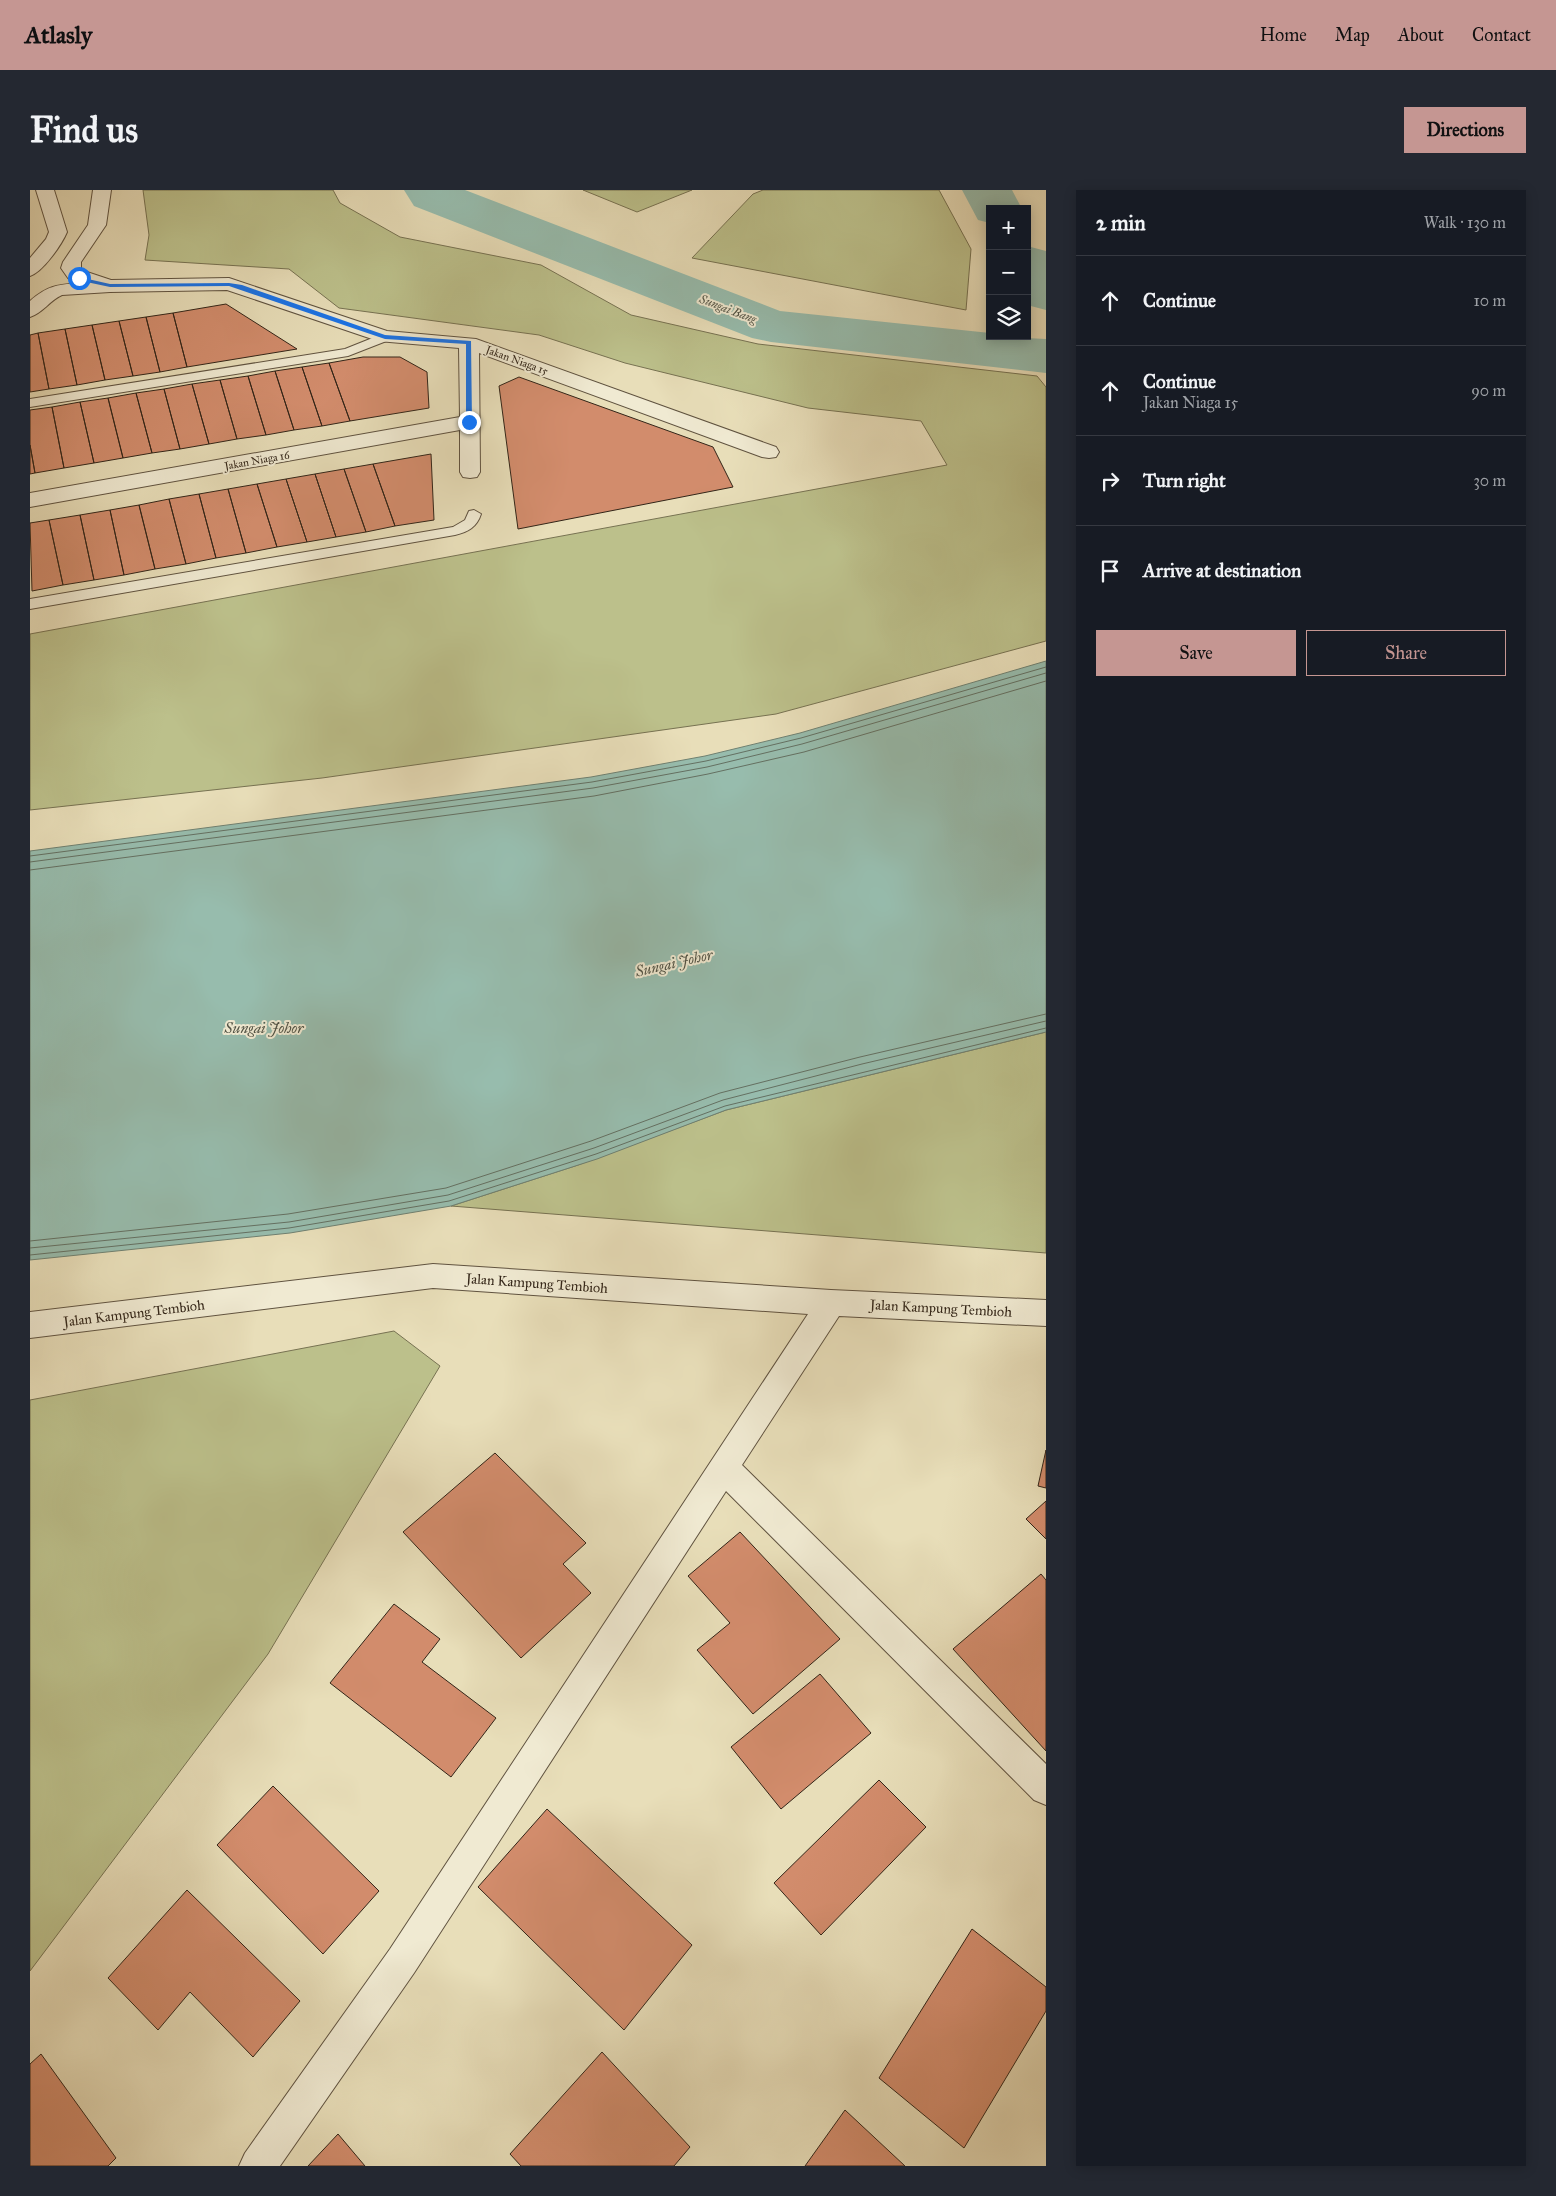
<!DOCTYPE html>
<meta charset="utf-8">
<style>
body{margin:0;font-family:"IM FELL Great Primer",serif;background:#242831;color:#f1f3f6}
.controls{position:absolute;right:15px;top:15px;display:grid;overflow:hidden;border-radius:0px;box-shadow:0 2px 12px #0003}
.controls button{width:45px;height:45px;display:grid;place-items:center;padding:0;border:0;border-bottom:1px solid #363941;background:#171b24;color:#f1f3f6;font:25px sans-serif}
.stop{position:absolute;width:15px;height:15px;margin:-11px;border:4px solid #1a73e8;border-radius:50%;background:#fff}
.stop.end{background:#1a73e8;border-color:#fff;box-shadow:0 1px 5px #0008}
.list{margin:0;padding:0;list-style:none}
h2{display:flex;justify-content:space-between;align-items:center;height:65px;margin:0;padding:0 20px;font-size:21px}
h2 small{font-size:16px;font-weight:400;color:#9ea1a6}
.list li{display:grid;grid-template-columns:32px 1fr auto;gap:15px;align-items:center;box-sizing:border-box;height:90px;padding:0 20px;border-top:1px solid #363941}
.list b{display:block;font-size:19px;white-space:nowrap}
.list p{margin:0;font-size:16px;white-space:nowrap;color:#9ea1a6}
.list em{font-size:16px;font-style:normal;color:#9ea1a6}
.actions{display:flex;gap:10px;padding:15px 20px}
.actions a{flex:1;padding:11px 0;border:1px solid #c59692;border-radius:0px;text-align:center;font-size:18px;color:#c59692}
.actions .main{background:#c59692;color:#111}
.icon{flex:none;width:28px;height:28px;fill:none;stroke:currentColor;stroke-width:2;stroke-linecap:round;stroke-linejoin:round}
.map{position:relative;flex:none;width:1016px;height:1976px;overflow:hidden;border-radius:0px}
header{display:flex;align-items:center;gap:30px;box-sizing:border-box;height:70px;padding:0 25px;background:#c59692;color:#111}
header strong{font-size:24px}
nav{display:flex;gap:28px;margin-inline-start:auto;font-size:18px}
.intro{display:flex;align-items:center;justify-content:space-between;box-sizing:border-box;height:120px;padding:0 30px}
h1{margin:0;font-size:35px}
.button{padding:12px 22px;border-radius:0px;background:#c59692;color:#111;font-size:18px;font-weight:700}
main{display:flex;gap:30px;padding:0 30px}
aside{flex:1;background:#171b24;border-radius:0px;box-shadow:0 2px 12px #0003}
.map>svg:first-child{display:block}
</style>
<header>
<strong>Atlasly</strong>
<nav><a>Home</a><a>Map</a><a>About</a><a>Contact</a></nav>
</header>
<div class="intro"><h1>Find us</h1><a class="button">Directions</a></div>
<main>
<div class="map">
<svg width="1016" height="1976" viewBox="0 0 1016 1976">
<rect width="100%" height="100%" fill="#e8deb9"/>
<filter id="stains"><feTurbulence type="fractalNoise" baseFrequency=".004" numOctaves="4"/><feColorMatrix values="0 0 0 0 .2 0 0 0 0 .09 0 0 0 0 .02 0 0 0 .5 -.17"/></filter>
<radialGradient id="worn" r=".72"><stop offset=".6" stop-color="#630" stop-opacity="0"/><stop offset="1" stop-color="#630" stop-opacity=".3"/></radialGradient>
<!-- green -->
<path fill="#bcc08b" stroke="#777252" d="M113 0H303L310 13 370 47 511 75 601 125 728 154 1007 186 1016 197V451L746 524 292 588 0 620V444L917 275 891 231 778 218 595 173 509 145 309 118 259 79 115 70 119 45Z
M553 0H662L607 22Z
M733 0H909L941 59 936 120 662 68 723 4Z
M1016 842V1063L421 1016 548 975 696 920Z
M364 1141 410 1176 238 1464 0 1781V1210Z"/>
<!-- water -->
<path fill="#97bcad" stroke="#6f8071" d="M1016 471V842L696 920 567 969 421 1016 260 1043 0 1070V661L561 587 675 566 770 543Z"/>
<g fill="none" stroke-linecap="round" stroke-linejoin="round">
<!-- shore -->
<path stroke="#647062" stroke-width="1" d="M0 666 562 592 676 571 771 548 1016 477
M0 672 563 598 677 577 772 554 1016 483
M0 680 564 606 678 584 774 562 1016 491
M0 1051 258 1024 416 998 561 951 690 903 830 867 1016 824
M0 1058 259 1032 418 1005 564 958 693 910 832 874 1016 831
M0 1065 259 1038 419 1011 566 964 695 916 1016 838"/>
<!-- river -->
<path fill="#97bcad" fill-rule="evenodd" d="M374 0H435L750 121 960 143V146L1016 149V183L741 152 722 148 384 16Z
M932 0H982L992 19H960V33L948 30Z
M997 56 1016 61V120L997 115Z"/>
</g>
<!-- building -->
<path fill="#d28c6c" stroke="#322518" d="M196 114 267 159 157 177 143 123Z
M143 123 157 177 130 182 116 127Z
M116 127 130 182 103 186 89 131Z
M89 131 103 186 75 190 62 135Z
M62 135 75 190 47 195 35 139Z
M35 139 47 195 19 199 8 143Z
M8 143 19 199 0 202V145Z
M333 167H370L397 182 399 218 320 231 299 173Z
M299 173 320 231 292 236 272 177Z
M272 177 292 236 264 240 245 181Z
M245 181 264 240 236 245 218 186Z
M218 186 236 245 207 249 190 190Z
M489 187 683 257 703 297 488 339 469 196Z
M190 190 207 249 179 254 162 194Z
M162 194 179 254 150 259 134 199Z
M134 199 150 259 122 263 106 203Z
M106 203 122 263 93 268 78 208Z
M78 208 93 268 64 273 50 212Z
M50 212 64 273 34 278 22 217Z
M22 217 34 278 5 283 0 255V220Z
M0 255 5 283 0 284Z
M401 264 404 330 365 336 343 274Z
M343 274 365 336 336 342 314 279Z
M314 279 336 342 306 347 285 284Z
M285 284 306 347 277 352 256 289Z
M256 289 277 352 247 357 227 294Z
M227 294 247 357 216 363 198 299Z
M198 299 216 363 186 368 169 304Z
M169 304 186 368 156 374 139 309Z
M139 309 156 374 125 379 109 315Z
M109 315 125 379 94 385 80 320Z
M80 320 94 385 64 390 50 325Z
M50 325 64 390 33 395 19 330Z
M19 330 33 395 2 401 0 333Z
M1016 1260V1298L1008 1296Z
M465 1263 556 1353 533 1374 561 1403 491 1468 373 1342Z
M1016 1311V1349L996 1329Z
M710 1342 810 1449 723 1524 667 1460 700 1433 658 1386Z
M1011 1384 1016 1390V1561L923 1459Z
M364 1414 410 1449 392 1472 466 1528 421 1587 300 1493Z
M790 1484 841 1543 751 1619 701 1557Z
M849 1590 896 1637 791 1745 744 1693Z
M243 1596 349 1701 293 1764 187 1655Z
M517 1619 662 1755 594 1840 448 1697Z
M157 1700 270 1811 223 1867 160 1802 128 1840 78 1788Z
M942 1739 1016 1797V1821L934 1958 849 1888Z
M572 1862 660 1957 644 1976H491L480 1964Z
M11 1864 86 1968 78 1976H0V1874Z
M815 1920 875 1976H775Z
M308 1944 335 1976H278Z"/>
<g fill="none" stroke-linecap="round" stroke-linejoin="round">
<defs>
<path id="lane" d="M355 143 359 144 361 147 359 150 318 166 0 217V209L315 159Z
M444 320 451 324C447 337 438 342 425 345L0 419V409L423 337 435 330 439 321Z"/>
<path id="street" d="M6 0H24L37 42C32 54 13 82 0 86V68L16 49 19 42Z
M63 0H81L76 35 51 72V80L81 90 199 88 357 141 446 149 746 257 749 262 746 267 739 268 732 267 449 163 450 282 447 287 440 288 433 287 430 282V240L0 317V303L430 227 429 158 348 151 197 100 80 102 32 105C20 110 13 123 0 127V111C17 96 26 95 48 93L38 88 31 78 33 72 58 35Z
M403 1074 801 1100 1016 1110V1136L809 1126 712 1275 1016 1574V1615L1004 1610 696 1301 384 1783 250 1976H209L215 1963 360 1759 778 1124 403 1098 0 1148V1122Z"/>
</defs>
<!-- lane casing -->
<use href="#lane" stroke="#605340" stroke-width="2"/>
<!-- street casing -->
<use href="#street" stroke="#605340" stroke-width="2"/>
<!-- lane -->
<use href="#lane" fill="#f0ead2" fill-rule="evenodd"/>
<!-- street -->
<use href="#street" fill="#f0ead2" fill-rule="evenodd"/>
</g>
<!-- route -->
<path fill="#1a73e8" d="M49 87 80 94 199 93 212 95 355 145 441 151 442 232 439 234 436 232V154L355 149 199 96 80 97 47 90Z"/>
<g text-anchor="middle" stroke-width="4" stroke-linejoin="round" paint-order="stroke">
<!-- far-street labels -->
<g font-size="11" fill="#322518" stroke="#f0ead2">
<text transform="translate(487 170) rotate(20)" y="4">Jakan Niaga 15</text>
<text transform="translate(227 270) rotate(-10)" y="4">Jakan Niaga 16</text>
</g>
<!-- far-water labels -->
<g font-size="12" font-style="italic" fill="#505245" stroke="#f0ead2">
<text transform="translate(698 119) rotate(21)" y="4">Sungai Bang</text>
</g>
<!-- street labels -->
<g font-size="14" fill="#322518" stroke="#f0ead2">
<text transform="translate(507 1093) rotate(4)" y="5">Jalan Kampung Tembioh</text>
<text transform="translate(911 1118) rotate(3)" y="5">Jalan Kampung Tembioh</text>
<text transform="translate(104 1123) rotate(-7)" y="5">Jalan Kampung Tembioh</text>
</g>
<!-- water labels -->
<g font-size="15" font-style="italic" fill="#505245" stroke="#f0ead2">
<text transform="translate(644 773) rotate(-13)" y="5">Sungai Johor</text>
<text x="234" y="843">Sungai Johor</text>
</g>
</g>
<rect width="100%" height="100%" filter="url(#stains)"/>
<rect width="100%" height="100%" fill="url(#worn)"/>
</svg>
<div class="controls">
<button>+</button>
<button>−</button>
<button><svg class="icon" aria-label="layers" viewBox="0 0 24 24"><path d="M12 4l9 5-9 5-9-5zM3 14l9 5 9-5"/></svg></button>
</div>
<div class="stop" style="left:49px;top:88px"></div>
<div class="stop end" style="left:439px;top:232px"></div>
</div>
<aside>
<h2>2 min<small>Walk · 130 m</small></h2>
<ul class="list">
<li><svg class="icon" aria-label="ahead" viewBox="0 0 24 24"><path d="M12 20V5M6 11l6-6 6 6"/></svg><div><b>Continue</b></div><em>10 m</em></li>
<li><svg class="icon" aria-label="ahead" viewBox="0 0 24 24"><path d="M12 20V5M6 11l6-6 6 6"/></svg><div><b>Continue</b><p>Jakan Niaga 15</p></div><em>90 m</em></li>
<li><svg class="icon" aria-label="right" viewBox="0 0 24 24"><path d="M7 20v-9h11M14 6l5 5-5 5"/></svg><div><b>Turn right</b></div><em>30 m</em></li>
<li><svg class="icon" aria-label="arrive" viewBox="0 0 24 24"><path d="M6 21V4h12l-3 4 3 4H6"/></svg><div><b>Arrive at destination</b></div></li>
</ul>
<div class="actions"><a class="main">Save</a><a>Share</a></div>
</aside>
</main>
